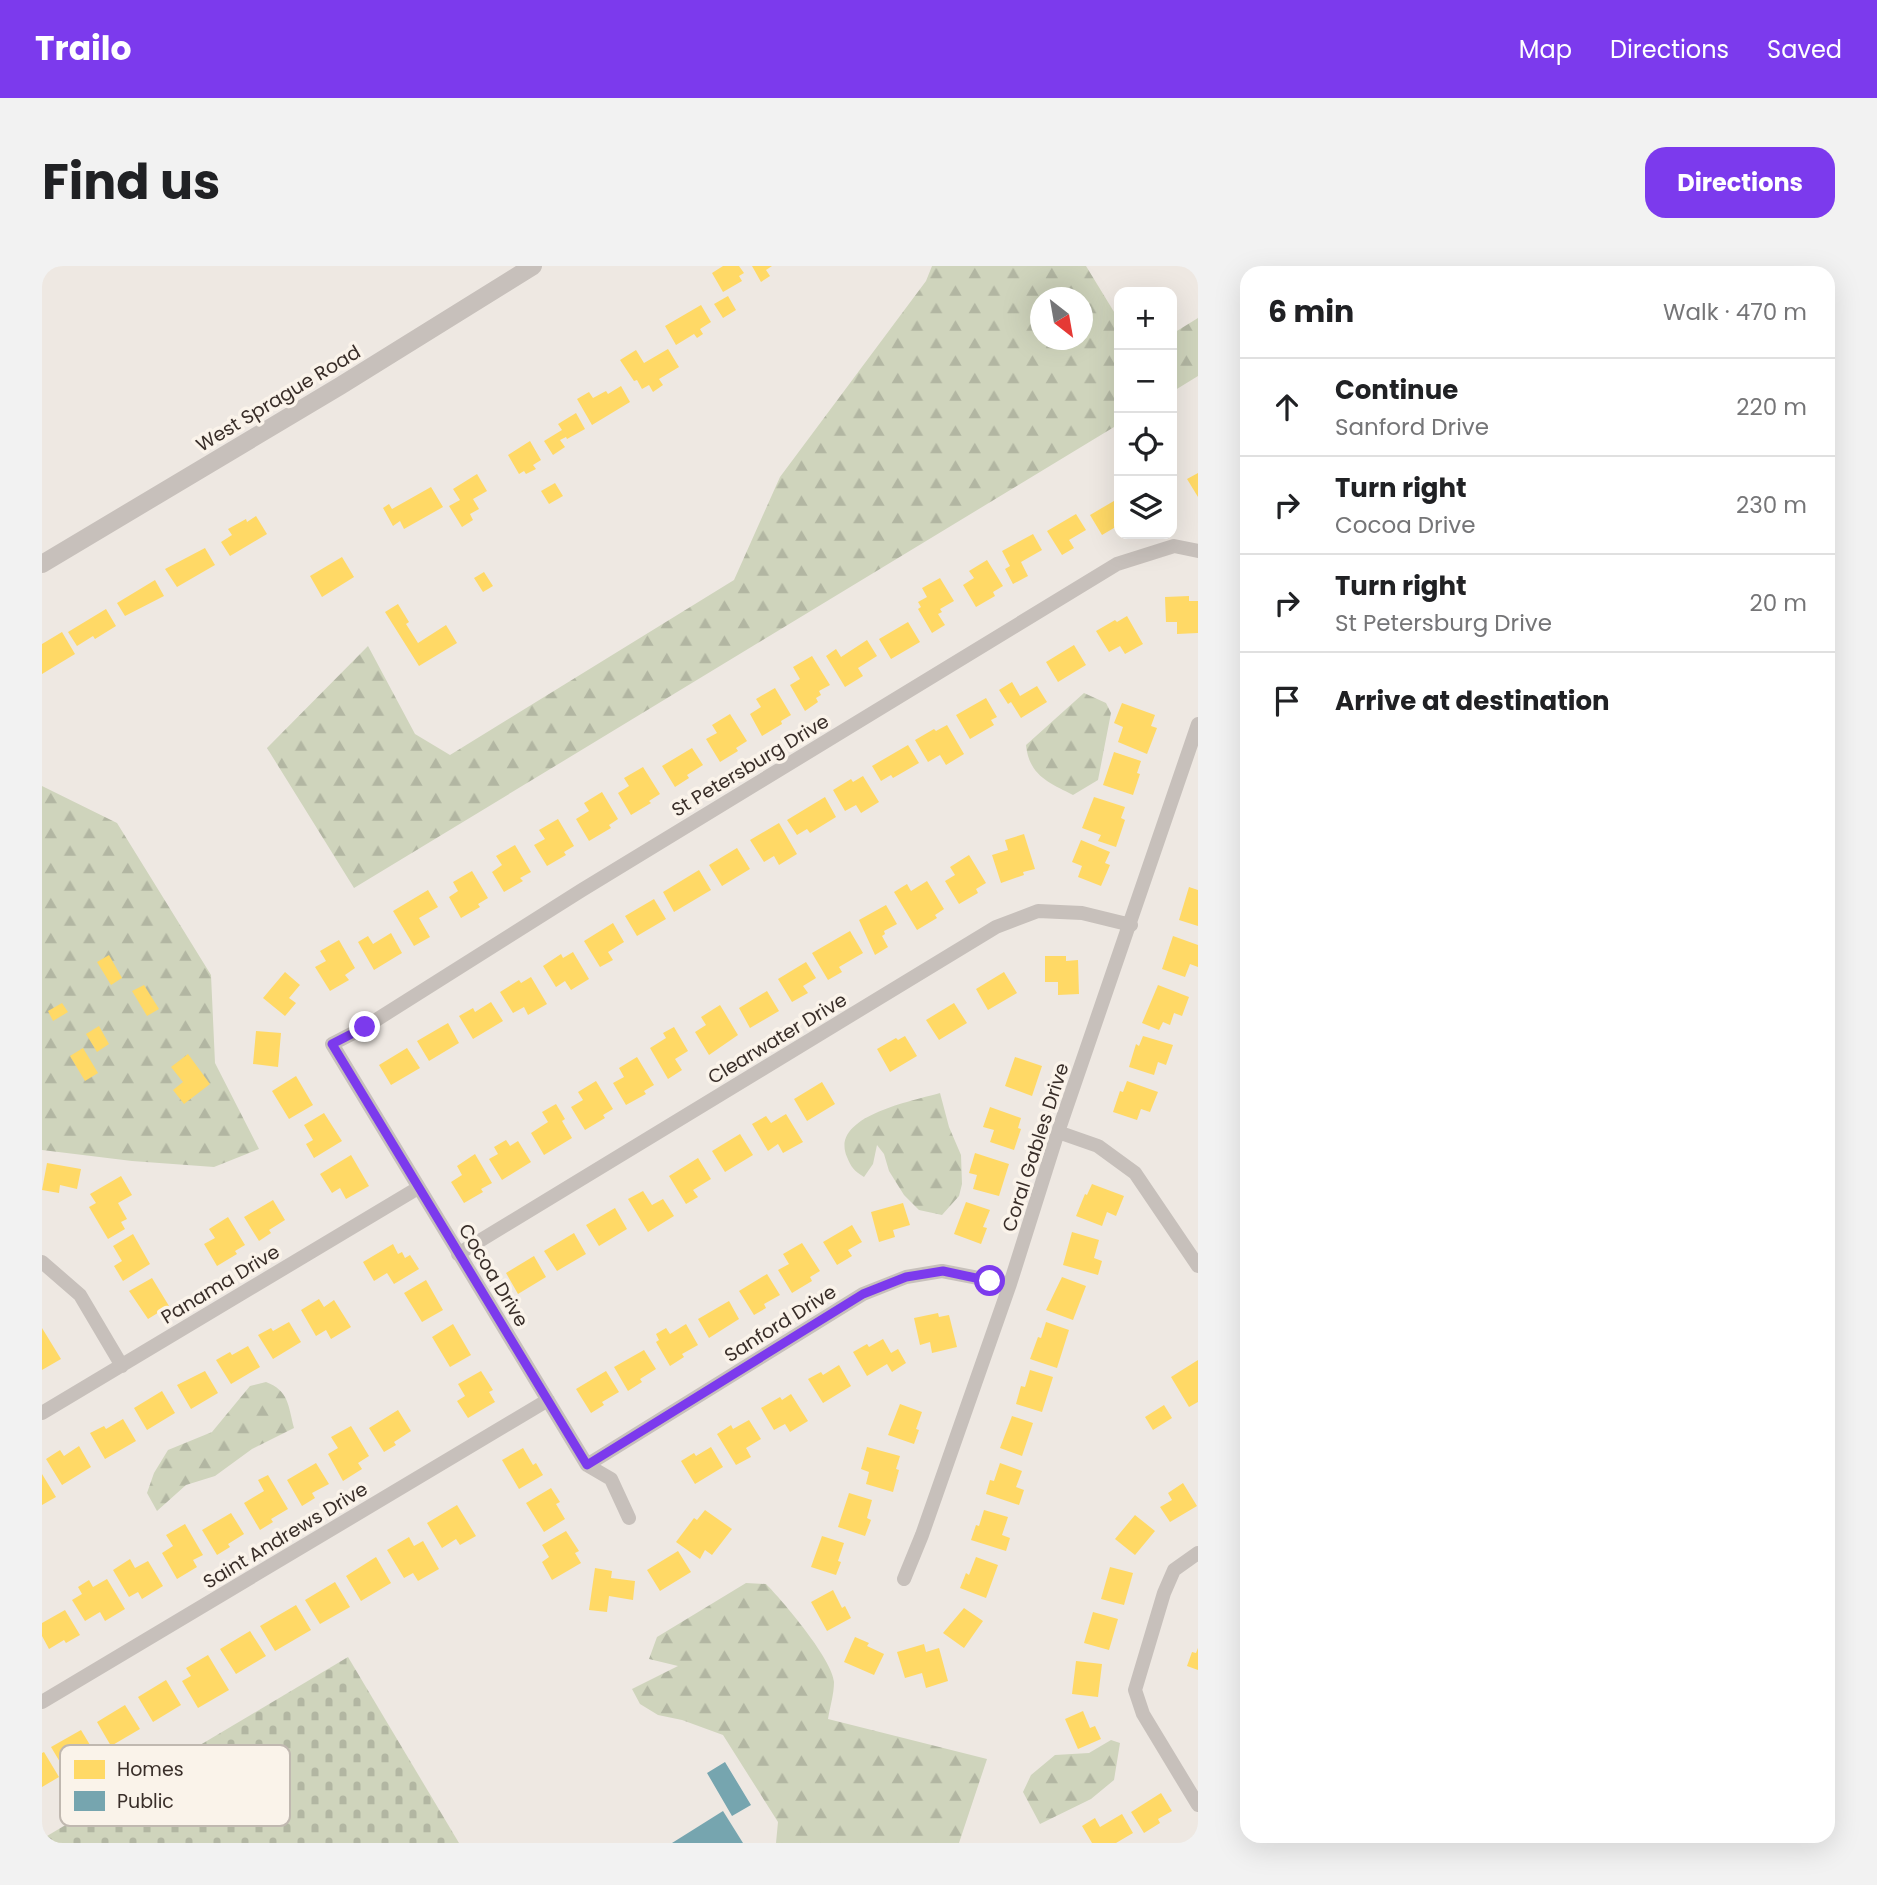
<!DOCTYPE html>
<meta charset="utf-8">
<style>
body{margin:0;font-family:Poppins,sans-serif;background:#f2f2f2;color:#202124}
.controls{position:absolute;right:21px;top:21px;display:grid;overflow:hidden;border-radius:14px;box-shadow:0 7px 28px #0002}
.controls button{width:63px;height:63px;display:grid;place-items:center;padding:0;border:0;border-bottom:2px solid #e0e0e0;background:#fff;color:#202124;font:35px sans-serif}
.compass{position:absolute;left:988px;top:21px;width:63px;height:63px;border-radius:50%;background:#fff;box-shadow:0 7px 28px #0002;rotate:149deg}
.stop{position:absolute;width:21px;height:21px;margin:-16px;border:5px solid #7c3aed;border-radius:50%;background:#fff}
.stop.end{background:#7c3aed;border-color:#fff;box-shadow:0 2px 7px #0008}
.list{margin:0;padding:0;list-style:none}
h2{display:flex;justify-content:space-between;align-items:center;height:91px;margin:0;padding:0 28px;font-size:30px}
h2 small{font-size:23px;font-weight:400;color:#757577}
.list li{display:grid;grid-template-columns:46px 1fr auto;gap:21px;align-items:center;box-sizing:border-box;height:98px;padding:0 28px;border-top:2px solid #e0e0e0}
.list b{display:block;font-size:26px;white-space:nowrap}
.list p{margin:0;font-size:23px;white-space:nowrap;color:#757577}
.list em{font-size:23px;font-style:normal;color:#757577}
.icon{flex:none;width:38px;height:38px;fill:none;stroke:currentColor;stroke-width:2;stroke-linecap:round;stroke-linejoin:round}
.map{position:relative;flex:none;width:1156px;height:1577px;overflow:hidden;border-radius:21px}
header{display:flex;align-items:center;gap:42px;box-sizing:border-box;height:98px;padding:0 35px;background:#7c3aed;color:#fff}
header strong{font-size:33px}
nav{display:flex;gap:38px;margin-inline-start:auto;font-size:24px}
.intro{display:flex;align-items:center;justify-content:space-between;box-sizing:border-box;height:168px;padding:0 42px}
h1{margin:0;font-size:49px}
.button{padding:18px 32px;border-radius:21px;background:#7c3aed;color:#fff;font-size:24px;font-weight:700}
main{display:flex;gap:42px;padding:0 42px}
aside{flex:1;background:#fff;border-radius:21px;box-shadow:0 7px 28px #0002}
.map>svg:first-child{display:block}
</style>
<header>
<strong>Trailo</strong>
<nav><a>Map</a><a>Directions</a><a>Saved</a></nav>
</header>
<div class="intro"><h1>Find us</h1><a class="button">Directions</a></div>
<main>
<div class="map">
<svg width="1156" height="1577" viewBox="0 0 1156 1577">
<defs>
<pattern id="forest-firs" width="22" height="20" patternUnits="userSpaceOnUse" patternTransform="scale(1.75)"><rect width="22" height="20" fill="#cfd4bc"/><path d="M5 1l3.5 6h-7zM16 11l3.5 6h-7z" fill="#b2b6a2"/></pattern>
<pattern id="cemetery-stones" width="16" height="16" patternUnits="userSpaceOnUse" patternTransform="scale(1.75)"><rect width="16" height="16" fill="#cfd4bc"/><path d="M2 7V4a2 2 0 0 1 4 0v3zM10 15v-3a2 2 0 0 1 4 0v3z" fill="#b2b6a2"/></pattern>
</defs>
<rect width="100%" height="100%" fill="#eee8e2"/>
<!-- forest -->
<path fill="url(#forest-firs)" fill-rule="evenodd" d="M890 0H1044L1077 54V158L312 622 225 482 326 380 373 468 408 489 692 314 738 211 884 15ZM999 32H1041V74H999Z
M1156 52V110L1130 126V68Z
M1042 427 1064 437 1069 447 1056 514 1031 529C1008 517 987 510 984 479Z
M0 520 75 557 169 709 173 797 217 883 172 901 90 895 0 884Z
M898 827 907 861 919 889 920 918 917 930 900 949 877 944 862 929 847 905 842 888 835 879 831 898 822 911C812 905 809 901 805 891 787 850 871 835 898 827Z
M224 1116C247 1125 246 1139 252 1162L210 1183 173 1210 144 1219 115 1245 105 1227 112 1207 126 1184 170 1166 208 1120Z
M704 1317 724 1318C740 1334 791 1394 792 1416 792 1428 788 1441 786 1453L945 1493 917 1577H734L736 1556 681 1469 640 1454 616 1449 598 1438 590 1423 636 1400 607 1393 615 1371Z
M1069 1474 1078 1477 1072 1514 1049 1533 998 1558 981 1526 989 1509 1013 1489 1047 1487Z"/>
<!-- cemetery -->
<path fill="url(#cemetery-stones)" d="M306 1391 417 1577H0V1573Z"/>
<!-- homes -->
<path fill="#ffd966" d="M681 0H697L702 7 697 10 700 15 681 26 670 7Z
M710 0H730L724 4 728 10 719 16Z
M686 30 694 44 681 52 672 38Z
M659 39 669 56 658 63 661 68 655 72 652 68 634 79 623 60Z
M626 83 637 101 617 113 621 119 611 126 607 119 600 123 595 114 592 115 578 94 594 84 602 97Z
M579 120 588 136 550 159 535 133 547 126 551 132 564 125 566 128Z
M534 147 543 163 525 173 524 171 518 174 523 181 511 189 502 175 520 164 516 158Z
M488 175 499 194 491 199 494 203 484 208 482 205 477 208 466 189Z
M1156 207V231L1145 213Z
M435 208 445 225 431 233 437 243 428 248 431 254 420 261 407 240 418 234 411 223Z
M513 217 521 230 507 238 499 225Z
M389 221 401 241 362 263 358 255 351 260 341 242 347 238 350 243Z
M1077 232V259L1060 269 1048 249Z
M1034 248 1044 264 1027 274 1032 282 1020 289 1005 265Z
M214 250 225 268 188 290 179 276 190 269 186 263 204 253 205 256Z
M991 268 1000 284 979 296 986 310 971 318 963 303 968 300 960 285Z
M163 282 173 299 135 321 123 303Z
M300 291 312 311 280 331 268 310Z
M945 294 961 320 951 326 953 330 934 341 921 319 932 312 927 305Z
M442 306 451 320 441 326 432 312Z
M898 312 912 335 898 343 900 346 896 348 903 359 890 367 876 343 879 341 876 336 885 331 880 322Z
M113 314 122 330 83 350 75 337Z
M1147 330V335H1156V367L1135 368V356H1124L1123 331Z
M356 338 367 356 364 358 376 377 404 359 415 377 377 400 343 346Z
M64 343 74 360 53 373 51 370 35 380 26 366Z
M1085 350 1101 378 1083 388 1078 380 1067 386 1054 365 1073 354 1075 356Z
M866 356 878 376 849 393 837 373Z
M20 366 33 388 0 408V378Z
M825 374 835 390 816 402 821 410 803 421 784 390 794 383 799 391Z
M1032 379 1044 399 1016 416 1004 396Z
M770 390 788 419 777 425 779 429 774 432 776 436 763 445 748 419 758 413 751 401Z
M970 416 978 430 995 420 1005 436 979 452 969 436 966 438 957 424Z
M733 422 749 449 739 455 740 458 720 470 708 448 719 441 714 433Z
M944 432 955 451 949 454 952 459 928 473 914 449Z
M1080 437 1113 449 1109 460 1115 462 1105 488 1076 476 1081 461 1072 457Z
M688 448 705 475 694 482 696 485 678 496 664 473 675 467 670 459Z
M905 459 922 488 904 499 898 489 886 496 873 474 892 463 894 465Z
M866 479 877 497 851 512 849 509 839 515 830 500Z
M650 482 661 499 645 509 647 512 633 521 620 500Z
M1072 486 1099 495 1095 507 1098 508 1091 529 1061 519Z
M601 501 618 528 607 535 609 537 589 549 576 527 587 520 582 512Z
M821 510 837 536 819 547 814 539 803 545 791 524 809 513 811 516Z
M560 526 576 553 567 559 569 562 547 575 534 553 547 545 542 537Z
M783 531 794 551 768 567 765 563 755 569 745 554Z
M1052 531 1083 541 1079 552 1083 554 1074 581 1056 575 1059 569 1040 562Z
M516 553 532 580 522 586 524 589 505 600 492 579 503 573 497 564Z
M737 557 755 588 737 599 732 590 722 596 708 574Z
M982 568 993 603 981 606 982 609 959 617 950 589 966 584 963 574Z
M1039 574 1068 586 1063 597 1068 599 1059 620 1036 611 1040 600 1030 596Z
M473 579 489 606 478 612 481 615 462 626 450 606 460 599 454 590Z
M695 582 708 603 680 620 667 599Z
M927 589 944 617 934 623 936 627 917 638 903 615 913 609 908 601Z
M657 604 669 624 632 646 621 626Z
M430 605 446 632 436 638 438 641 419 652 407 631 416 625 411 616Z
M885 615 902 643 893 649 895 652 875 664 852 626 865 618 869 625Z
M1147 621 1156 624V660L1137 654Z
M386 624 396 641 377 652 388 671 372 680 351 645Z
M612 633 624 653 595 670 583 650Z
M844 639 855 658 842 665 843 668 840 670 846 681 833 689 817 654Z
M571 657 582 676 566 686 571 694 558 701 542 675Z
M808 665 821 687 797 701 800 706 786 714 770 687Z
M349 667 360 687 332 704 316 676 326 670 331 678Z
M1131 670 1156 679V701L1148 698 1143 711 1120 703Z
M297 674 313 702 303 709 307 714 288 725 273 701 284 695 278 685Z
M531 686 547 713 529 724 523 715 514 721 501 700 519 688 521 692Z
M67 689 80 712 69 719 55 696Z
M1003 690H1024V695L1036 694 1037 728 1016 729V716H1003Z
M764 696 774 712 761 720 766 727 750 736 736 713Z
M243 706 258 719 247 732 254 737 243 750 221 732Z
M962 706 975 727 946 744 934 723Z
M489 711 505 738 486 749 482 741 471 747 458 726 477 714 479 717Z
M102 719 117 743 105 750 90 725Z
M1116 719 1147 731 1140 750 1132 747 1128 759 1121 756 1117 764 1100 757Z
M725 725 737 745 708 762 697 742Z
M449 736 461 755 431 773 417 750 431 742 433 746Z
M20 737 26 746 11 755 6 745Z
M912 737 925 757 897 774 884 754Z
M678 739 696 769 667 789 653 766 664 759 659 751Z
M406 757 417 777 387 795 375 775Z
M57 760 67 778 55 786 44 768Z
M632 761 646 785 633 793 640 804 626 813 608 782 624 772 621 767Z
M214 765 239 767 236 801 211 798Z
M863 770 875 790 848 806 835 783 854 772 856 774Z
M1101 770 1131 779 1124 799 1116 796 1112 809 1087 801 1094 778 1097 780Z
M41 782 56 807 43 815 28 790Z
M365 782 378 802 349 819 337 799Z
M146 788 168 818 142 838 131 824 141 816 129 801Z
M595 791 612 819 602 825 604 828 584 839 571 817 582 811 577 802Z
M973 791 1000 800 990 830 963 820Z
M254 810 271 839 247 853 230 825Z
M554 815 571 843 561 849 563 852 543 864 529 841 541 834 536 826Z
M1085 815 1116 826 1108 846 1099 843 1095 854 1071 846 1078 825 1081 826Z
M780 816 793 838 765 855 752 833Z
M514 838 523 853 520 855 530 872 502 889 489 867 506 856 500 846Z
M948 841 979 852 976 862 979 863 972 884 948 876 952 864 941 861Z
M282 847 300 875 272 892 264 878 271 874 262 859Z
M744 848 761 876 741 887 736 878 726 885 710 858 724 850 729 857Z
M698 868 711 889 683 906 670 885Z
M464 874 468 880 476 875 489 896 460 914 447 893 456 888 452 881Z
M933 887 967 898 957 930 931 923 935 909 927 907Z
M433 888 450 917 439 923 441 926 422 937 409 916 420 909 415 900Z
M309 889 327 920 304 933 298 922 290 927 278 908Z
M656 892 669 913 651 924 656 931 644 938 627 910Z
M5 897 39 903 35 923 18 919 17 927 0 924Z
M79 910 90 929 76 937 85 953 79 956 83 963 66 973 47 941 54 937 48 928Z
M1050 918 1082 930 1074 950 1065 946 1060 960 1034 950 1043 928 1045 929Z
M601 925 610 939 621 933 632 950 606 966 586 933Z
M231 934 243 954 227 964 229 967 217 975 202 951Z
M924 936 948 944 941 961 945 962 939 978 912 968Z
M861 937 868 959 851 964 853 971 837 976 829 946Z
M573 942 585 963 557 980 544 959Z
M186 951 203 979 193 985 195 988 175 1000 162 978 173 972 167 963Z
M810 959 820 976 806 984 810 990 795 999 781 976Z
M1030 966 1057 974 1052 992 1060 995 1056 1009 1021 999Z
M532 967 544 988 515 1005 502 985Z
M91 968 108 998 81 1015 72 1000 80 995 71 980Z
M760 977 778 1005 768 1011 770 1015 750 1027 736 1004 747 998 741 988Z
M351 978 356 988 360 986 363 992 368 989 377 1003 352 1018 345 1007 332 1015 321 996Z
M492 990 504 1011 476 1028 464 1007Z
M725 1008 738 1029 722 1038 724 1042 712 1049 697 1025Z
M1020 1011 1044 1020 1031 1054 1004 1044Z
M110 1012 127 1040 106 1053 87 1025Z
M384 1014 401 1044 380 1056 362 1027Z
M277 1033 282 1041 292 1034 309 1061 289 1073 284 1064 274 1070 259 1044Z
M687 1035 697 1053 667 1072 656 1053Z
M896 1047 897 1051 907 1049 915 1081 890 1087 888 1076 878 1079 872 1052Z
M247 1056 259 1076 231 1093 216 1069 229 1062 231 1065Z
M1004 1056 1027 1064 1015 1102 988 1093 996 1071 999 1072Z
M411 1058 429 1089 408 1101 390 1071Z
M644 1058 656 1079 640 1088 642 1091 628 1100 614 1076 617 1074 614 1068 624 1062 628 1068Z
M0 1062 19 1093 0 1104Z
M841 1073 849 1087 856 1083 864 1097 850 1106 845 1098 825 1110 811 1086 825 1078 827 1081Z
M206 1080 218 1101 189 1118 174 1094 188 1086 190 1089Z
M602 1084 614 1103 598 1113 600 1116 586 1125 572 1101Z
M1156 1094V1136L1147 1141 1129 1111Z
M797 1099 809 1120 781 1137 766 1113 779 1106 781 1109Z
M988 1104 1011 1111 1000 1146 974 1138 979 1120 983 1121Z
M163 1105 176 1127 149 1143 135 1119Z
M439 1105 451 1124 447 1126 453 1136 426 1152 415 1135 423 1130 416 1118Z
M564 1105 577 1126 560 1136 562 1139 549 1147 534 1123Z
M120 1125 133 1147 105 1164 92 1142Z
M749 1128 766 1155 748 1166 743 1158 732 1164 719 1142 738 1131 740 1134Z
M858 1138 880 1146 874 1163 877 1164 872 1178 846 1169Z
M1122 1139 1130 1152 1111 1164 1103 1151Z
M356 1144 369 1165 352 1176 354 1179 342 1186 327 1162Z
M970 1150 991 1157 980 1190 958 1182Z
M81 1153 94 1175 63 1193 48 1167 62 1160 64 1163Z
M707 1154 719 1173 704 1182 709 1191 694 1199 675 1168 689 1159 691 1163Z
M309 1160 327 1190 316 1197 320 1203 301 1215 286 1188 296 1182 289 1171Z
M37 1180 49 1201 20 1219 4 1193 18 1184 22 1190Z
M669 1181 681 1201 653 1218 639 1195 652 1187 654 1190Z
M825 1181 858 1190 854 1203 857 1204 851 1226 824 1218 827 1206 819 1203Z
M481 1182 491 1199 494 1197 501 1209 477 1223 460 1194Z
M274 1197 287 1218 270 1227 273 1232 260 1240 245 1214Z
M958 1197 980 1205 974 1221 982 1224 977 1239 944 1228 948 1214 952 1215Z
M0 1208 14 1231 0 1239Z
M226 1209 246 1243 229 1253 231 1256 218 1264 202 1237 222 1225 216 1214Z
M1141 1217 1155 1240 1128 1256 1118 1241 1130 1234 1126 1227Z
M509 1222 518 1236 514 1238 523 1253 502 1266 484 1237Z
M807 1227 830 1234 825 1252 829 1254 823 1270 796 1261Z
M415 1239 434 1270 418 1279 414 1273 400 1282 385 1257Z
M663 1244 690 1263 670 1289 663 1284 658 1293 634 1276 652 1252 655 1254Z
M942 1244 966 1251 960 1269 968 1272 964 1285 929 1274 934 1259 937 1260Z
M189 1247 202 1268 186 1278 188 1281 175 1289 160 1264Z
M1093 1249 1113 1265 1093 1289 1073 1273Z
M143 1258 161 1289 151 1294 155 1301 135 1313 120 1287 131 1280 124 1269Z
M524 1265 537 1285 533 1287 539 1297 510 1314 500 1296 507 1291 500 1279Z
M780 1270 802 1277 796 1295 799 1296 794 1309 769 1301Z
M367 1271 372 1280 381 1275 397 1303 376 1315 371 1307 362 1312 345 1284Z
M636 1285 649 1306 618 1325 605 1304Z
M334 1291 349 1317 319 1335 304 1310Z
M934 1291 956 1299 944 1332 918 1322 924 1307 927 1309Z
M88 1293 93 1302 106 1295 121 1320 100 1333 96 1326 87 1331 71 1304Z
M1068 1301 1091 1307 1082 1339 1059 1333Z
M553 1302 570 1305 569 1312 593 1315 591 1334 567 1330 565 1346 547 1344Z
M65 1313 83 1343 63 1355 58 1346 43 1355 30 1334 40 1328 36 1321 47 1314 51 1321Z
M293 1316 308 1341 278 1358 263 1334Z
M791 1324 800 1342 803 1340 809 1352 785 1365 769 1336Z
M254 1339 269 1364 233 1385 218 1360Z
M922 1342 941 1355 922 1382 901 1367Z
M23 1344 38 1369 24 1377 22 1374 7 1383 0 1370V1357Z
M1051 1346 1076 1353 1067 1384 1042 1377Z
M208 1365 224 1390 194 1408 178 1383Z
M813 1371 827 1377 825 1380 842 1388 832 1409 802 1396Z
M882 1378 884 1386 897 1382 906 1415 884 1422 880 1407 863 1412 855 1386Z
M1156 1382V1404L1145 1400 1150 1386 1154 1387Z
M166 1389 187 1424 156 1442 140 1415 149 1410 144 1402Z
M1034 1395 1060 1398 1056 1431 1030 1428Z
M124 1414 139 1439 111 1456 96 1431Z
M83 1439 98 1463 69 1480 55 1456Z
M1041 1445 1048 1462 1053 1460 1059 1473 1036 1483 1023 1453Z
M39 1464 54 1489 46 1494 50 1501 37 1508 32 1501 24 1506 9 1481Z
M2 1486 17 1511 0 1521V1487Z
M1119 1527 1130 1545 1116 1553 1118 1557 1102 1567 1089 1546Z
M1080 1548 1091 1567 1074 1577H1050L1040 1560 1053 1552 1058 1561Z"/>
<!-- public -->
<path fill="#76a5af" d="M683 1496 709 1539 690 1550 665 1507Z
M681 1545 701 1577H630Z"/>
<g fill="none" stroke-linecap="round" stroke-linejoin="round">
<!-- minor -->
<path stroke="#c7c0bb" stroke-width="14" d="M1016 866 1056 880 1093 907 1156 1000
M416 988 954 661 996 645 1040 647 1089 659
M0 996 38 1029 80 1100
M0 1147 376 922
M545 1199 821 1028 864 1011 900 1005 968 1018
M587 1252 569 1213 545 1199 290 778 323 761 540 624 1075 298 1132 280 1156 285
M1156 1287 1132 1304 1122 1327 1093 1424 1101 1448 1156 1539
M862 1313 880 1269 968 1018 1016 866 1156 458
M0 1436 506 1134"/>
<!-- tertiary -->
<path stroke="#c7c0bb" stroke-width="18" d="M0 298 298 120 491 0"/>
</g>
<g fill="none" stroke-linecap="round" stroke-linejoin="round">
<!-- route -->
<path stroke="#7c3aed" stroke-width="9" d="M323 761 290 778 545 1199 821 1028 864 1011 901 1005 948 1015"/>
</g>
<g text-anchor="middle" stroke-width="7" stroke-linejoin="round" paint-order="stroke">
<!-- street labels -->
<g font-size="19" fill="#392e29" stroke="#faf3ea">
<text transform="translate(236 132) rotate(-31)" y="7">West Sprague Road</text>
<text transform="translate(708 499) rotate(-31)" y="7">St Petersburg Drive</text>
<text transform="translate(735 772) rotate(-31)" y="7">Clearwater Drive</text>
<text transform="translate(993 881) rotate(-72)" y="7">Coral Gables Drive</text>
<text transform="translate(452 1009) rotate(59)" y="7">Cocoa Drive</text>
<text transform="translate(178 1018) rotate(-31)" y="7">Panama Drive</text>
<text transform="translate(738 1057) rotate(-32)" y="7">Sanford Drive</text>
<text transform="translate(243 1269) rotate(-31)" y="7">Saint Andrews Drive</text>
</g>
</g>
<!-- legend -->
<rect x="18" y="1479" width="230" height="81" rx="10" fill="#faf3ea" stroke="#c0b8b0" stroke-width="2"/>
<rect x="32" y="1494" width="31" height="19" fill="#ffd966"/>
<rect x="32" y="1525" width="31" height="20" fill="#76a5af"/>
<g font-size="19" fill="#392e29">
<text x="75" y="1510">Homes</text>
<text x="75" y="1542">Public</text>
</g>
</svg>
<div class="controls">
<button>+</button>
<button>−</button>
<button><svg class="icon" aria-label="locate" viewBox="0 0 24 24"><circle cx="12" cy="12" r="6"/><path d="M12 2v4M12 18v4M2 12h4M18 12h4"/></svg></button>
<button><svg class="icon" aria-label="layers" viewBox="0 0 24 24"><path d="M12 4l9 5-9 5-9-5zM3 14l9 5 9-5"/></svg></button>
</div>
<svg class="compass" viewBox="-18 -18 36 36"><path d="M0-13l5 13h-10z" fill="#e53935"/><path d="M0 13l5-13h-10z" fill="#757577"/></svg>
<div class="stop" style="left:948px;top:1015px"></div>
<div class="stop end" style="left:323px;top:761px"></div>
</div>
<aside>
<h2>6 min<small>Walk · 470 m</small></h2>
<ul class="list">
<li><svg class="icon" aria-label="ahead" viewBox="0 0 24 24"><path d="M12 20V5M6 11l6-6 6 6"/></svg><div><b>Continue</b><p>Sanford Drive</p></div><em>220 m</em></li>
<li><svg class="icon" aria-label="right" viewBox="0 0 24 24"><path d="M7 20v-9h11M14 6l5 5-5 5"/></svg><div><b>Turn right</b><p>Cocoa Drive</p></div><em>230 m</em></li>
<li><svg class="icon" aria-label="right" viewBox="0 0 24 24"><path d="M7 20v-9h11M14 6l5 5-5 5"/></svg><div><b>Turn right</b><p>St Petersburg Drive</p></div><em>20 m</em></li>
<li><svg class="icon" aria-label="arrive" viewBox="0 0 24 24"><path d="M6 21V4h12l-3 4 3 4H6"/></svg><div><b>Arrive at destination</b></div></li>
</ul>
</aside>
</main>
